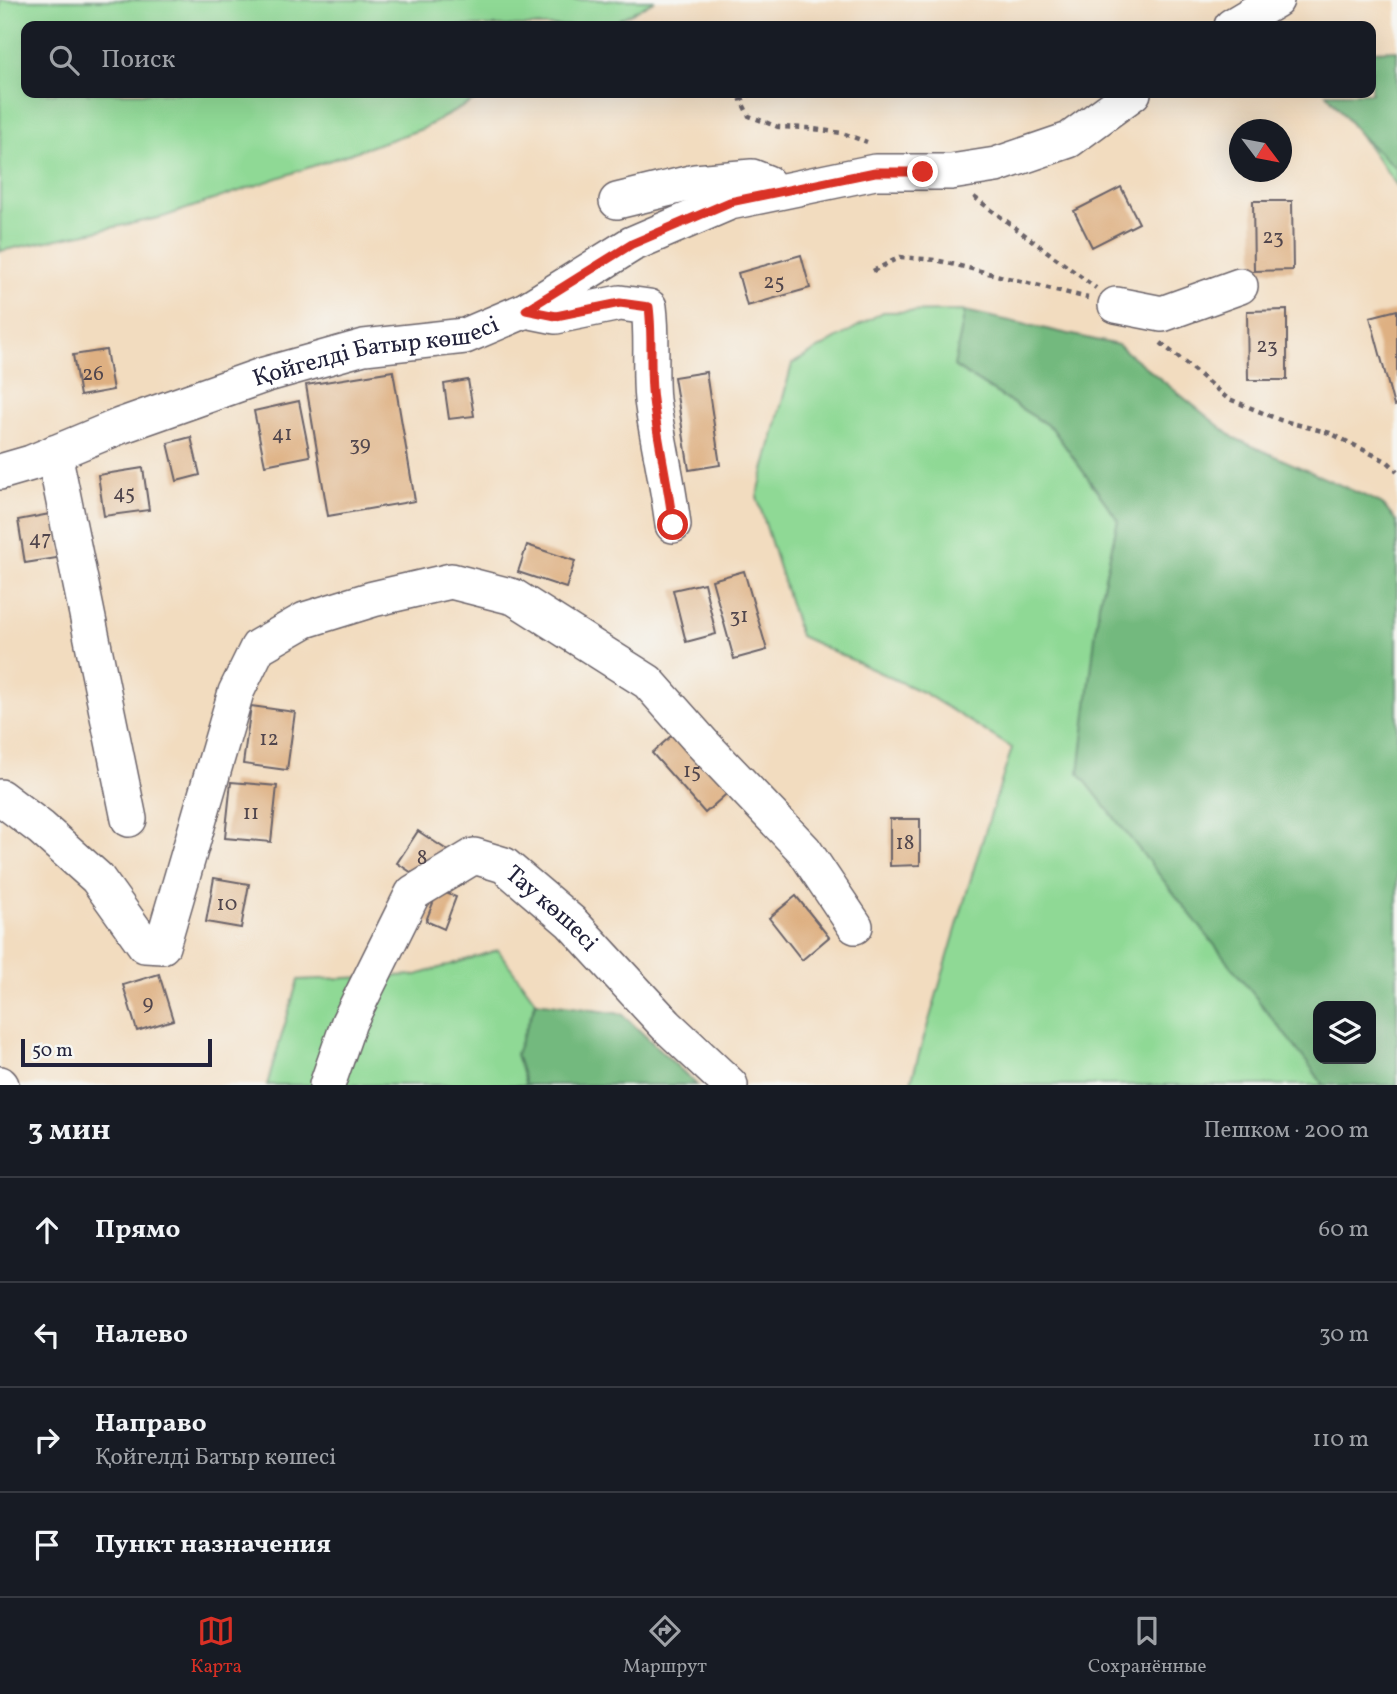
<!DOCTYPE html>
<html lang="ru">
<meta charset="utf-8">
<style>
body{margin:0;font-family:Vollkorn,serif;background:#20242c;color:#f1f3f6}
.controls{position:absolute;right:21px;bottom:21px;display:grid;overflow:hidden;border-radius:14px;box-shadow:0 7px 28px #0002}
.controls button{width:63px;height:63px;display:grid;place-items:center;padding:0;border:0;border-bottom:2px solid #363941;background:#171b24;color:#f1f3f6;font:35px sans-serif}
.compass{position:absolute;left:1229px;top:119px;width:63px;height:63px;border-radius:50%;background:#171b24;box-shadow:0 7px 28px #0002;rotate:122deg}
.scale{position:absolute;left:21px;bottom:18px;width:191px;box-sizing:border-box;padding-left:7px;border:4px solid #22223b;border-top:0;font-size:19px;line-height:24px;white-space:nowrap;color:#22223b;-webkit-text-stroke:5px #f6f6f2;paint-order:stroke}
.stop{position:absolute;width:21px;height:21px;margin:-16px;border:5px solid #d93025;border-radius:50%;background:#fff}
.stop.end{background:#d93025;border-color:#fff;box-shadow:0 2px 7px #0008}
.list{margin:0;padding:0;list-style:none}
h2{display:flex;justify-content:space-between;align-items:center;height:91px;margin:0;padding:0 28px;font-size:30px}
h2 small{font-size:23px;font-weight:400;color:#9ea1a6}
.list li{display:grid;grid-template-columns:46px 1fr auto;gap:21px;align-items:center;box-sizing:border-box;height:105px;padding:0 28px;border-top:2px solid #363941}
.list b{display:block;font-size:26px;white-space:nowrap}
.list p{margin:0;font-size:23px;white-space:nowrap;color:#9ea1a6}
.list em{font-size:23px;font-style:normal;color:#9ea1a6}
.icon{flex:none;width:38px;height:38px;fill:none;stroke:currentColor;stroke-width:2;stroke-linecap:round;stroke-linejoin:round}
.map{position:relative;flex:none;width:1397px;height:1085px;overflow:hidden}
.search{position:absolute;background:#171b24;box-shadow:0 7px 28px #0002;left:21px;right:21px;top:21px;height:77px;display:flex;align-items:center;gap:18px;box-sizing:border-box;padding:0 24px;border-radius:14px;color:#9ea1a6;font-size:26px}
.sheet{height:511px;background:#171b24}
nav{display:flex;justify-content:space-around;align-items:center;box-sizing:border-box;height:98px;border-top:2px solid #363941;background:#171b24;font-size:19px;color:#9ea1a6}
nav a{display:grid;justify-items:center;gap:4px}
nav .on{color:#d93025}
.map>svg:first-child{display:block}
</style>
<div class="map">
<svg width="1397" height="1085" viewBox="0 0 1397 1085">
<rect width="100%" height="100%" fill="#f6f6f2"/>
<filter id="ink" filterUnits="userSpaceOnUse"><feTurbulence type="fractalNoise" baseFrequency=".0143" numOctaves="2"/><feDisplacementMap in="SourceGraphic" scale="14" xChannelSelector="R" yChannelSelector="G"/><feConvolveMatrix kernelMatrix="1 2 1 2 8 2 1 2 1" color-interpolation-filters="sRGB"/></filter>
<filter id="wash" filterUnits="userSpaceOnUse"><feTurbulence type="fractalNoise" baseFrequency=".00686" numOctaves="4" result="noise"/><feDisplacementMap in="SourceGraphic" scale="28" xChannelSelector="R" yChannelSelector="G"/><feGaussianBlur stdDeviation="1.57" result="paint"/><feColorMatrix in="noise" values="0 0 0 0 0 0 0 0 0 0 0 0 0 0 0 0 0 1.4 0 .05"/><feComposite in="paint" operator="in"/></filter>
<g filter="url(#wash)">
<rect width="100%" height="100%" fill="#f2dcbf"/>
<!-- green -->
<path fill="#8fd995" stroke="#587e68" stroke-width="2" d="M0 0H655L608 26H26V93H488L422 129 163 217 0 251Z
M1360 135 1397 169V186Z
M965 311 955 367 1052 428 1118 520 1099 604 1313 1070 1323 1085H910L979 851 1012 748 924 693 800 636 757 497 792 364 883 312Z
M498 950 536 1002 516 1054 526 1085H267L298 980 417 975Z"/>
<!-- forest -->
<path fill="#73b97e" stroke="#4a6e5c" stroke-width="2" fill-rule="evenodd" d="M1397 50V169L1360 135 1326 93H1371V51Z
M965 311 1118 345 1234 438 1381 503 1397 522V1085H1323L1313 1070 1079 773 1099 604 1118 520 1052 428 954 366ZM1371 1006V1059H1318V1006Z
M536 1002 622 1014 697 1085H526L516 1054Z"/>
<g id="blocks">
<!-- building -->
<path fill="#deb082" d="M1121 187 1139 223 1092 247 1074 211Z
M1253 201H1292L1293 270 1254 271Z
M801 255 810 288 747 306 738 273Z
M1287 310V380H1248L1247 311Z
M1397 310V405L1394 406 1370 317Z
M106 350 113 390 80 396 73 355Z
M393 371 415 501 328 516 306 385Z
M706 372 720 465 689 470 674 377Z
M468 380 474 416 449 419 444 384Z
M299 401 310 456 265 465 254 411Z
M191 437 200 475 177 481 168 443Z
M143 468 149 510 104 516 98 475Z
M55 513 63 557 25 563 18 520Z
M527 545 575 561 566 588 518 572Z
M744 571 767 650 734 659 712 580Z
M704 583 716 634 686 642 673 590Z
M251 706 295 712 287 770 243 764Z
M680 728 733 788 705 813 652 753Z
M231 782 277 786 271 842 225 838Z
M890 819H920V865L890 866Z
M418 831 447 850 426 882 397 863Z
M214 878 249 884 241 928 206 922Z
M438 890 456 897 444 929 426 921Z
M796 896 829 937 802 960 769 918Z
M159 974 173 1020 137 1031 123 985Z"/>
</g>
</g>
<g filter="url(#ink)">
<use href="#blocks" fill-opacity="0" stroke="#6b6369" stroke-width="2"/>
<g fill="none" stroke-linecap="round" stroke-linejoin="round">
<defs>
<g id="minor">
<path d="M1232 26 1276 0"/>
<path d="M617 201 695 182 752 177 767 183"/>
<path d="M1116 305 1162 314 1240 286"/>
<path d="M526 310 556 316 620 303 649 307C653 338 649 369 652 400 658 442 668 483 673 525"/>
<path d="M54 453 129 819"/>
<path id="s1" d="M0 472 31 463 120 426 264 375 364 347 465 336 526 310 632 244 730 202 875 172H951L996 165 1069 140 1133 93"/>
<path d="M0 797 41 828 97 878 145 945 162 946 236 692 258 647 305 620 373 599 451 581 514 597 648 682 703 744 804 850 855 926"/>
<path d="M0 1084 1 1085"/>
<path id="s2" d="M327 1085 349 1022 413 893 474 856 504 865 571 922 666 1025 730 1085"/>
</g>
</defs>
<!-- minor casing -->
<use href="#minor" stroke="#6b6369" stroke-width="38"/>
<!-- path -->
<path stroke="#6b6369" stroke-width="4.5" stroke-dasharray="5 5" stroke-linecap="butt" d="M753 93 741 100 749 116 778 127 807 128 842 133 867 142
M974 197 1096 288
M873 271 900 257 936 260 1088 298
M1161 343 1227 398 1280 420 1330 433 1388 462 1397 471"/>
<!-- minor -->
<use href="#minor" stroke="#fff" stroke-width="35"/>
</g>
</g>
<g fill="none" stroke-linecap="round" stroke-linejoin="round" filter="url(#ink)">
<!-- route -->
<path stroke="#d93025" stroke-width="9" d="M673 525C668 483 658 442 653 400 649 370 653 338 649 307L620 303 556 316 526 310 632 244 730 202 875 172H923"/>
</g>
<g text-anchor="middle" stroke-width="6" stroke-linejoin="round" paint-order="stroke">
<!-- number labels -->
<g font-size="21" fill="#51464d">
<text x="1273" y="243">23</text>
<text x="774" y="288">25</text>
<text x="1267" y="352">23</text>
<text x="93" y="380">26</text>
<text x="282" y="440">41</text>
<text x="360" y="450">39</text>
<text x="124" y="499">45</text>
<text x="40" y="545">47</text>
<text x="739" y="622">31</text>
<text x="269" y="745">12</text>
<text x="692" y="777">15</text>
<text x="251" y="819">11</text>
<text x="905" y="849">18</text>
<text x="422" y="864">8</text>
<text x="227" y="910">10</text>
<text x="148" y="1009">9</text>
</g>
<!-- street labels -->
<g font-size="24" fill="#22223b" stroke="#f6f6f2">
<text dy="8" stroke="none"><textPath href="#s1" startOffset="396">Қойгелді Батыр көшесі</textPath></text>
<text dy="8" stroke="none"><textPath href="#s2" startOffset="378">Тау көшесі</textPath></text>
</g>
</g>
</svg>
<div class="controls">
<button><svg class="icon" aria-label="layers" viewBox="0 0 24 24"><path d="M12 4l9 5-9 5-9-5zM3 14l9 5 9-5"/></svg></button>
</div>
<svg class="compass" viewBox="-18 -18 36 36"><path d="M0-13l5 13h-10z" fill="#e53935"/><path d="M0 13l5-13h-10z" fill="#9ea1a6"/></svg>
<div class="scale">50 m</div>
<div class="stop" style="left:673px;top:525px"></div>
<div class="stop end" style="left:923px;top:172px"></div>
<div class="search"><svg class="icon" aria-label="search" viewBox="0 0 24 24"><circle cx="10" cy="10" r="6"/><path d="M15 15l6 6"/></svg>Поиск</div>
</div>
<section class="sheet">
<h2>3 мин<small>Пешком · 200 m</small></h2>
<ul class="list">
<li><svg class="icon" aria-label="ahead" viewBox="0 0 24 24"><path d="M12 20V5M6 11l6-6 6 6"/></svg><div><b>Прямо</b></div><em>60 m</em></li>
<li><svg class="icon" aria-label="left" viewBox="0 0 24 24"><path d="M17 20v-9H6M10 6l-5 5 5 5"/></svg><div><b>Налево</b></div><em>30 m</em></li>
<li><svg class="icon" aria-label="right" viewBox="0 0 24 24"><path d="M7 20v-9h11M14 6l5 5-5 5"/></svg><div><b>Направо</b><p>Қойгелді Батыр көшесі</p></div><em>110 m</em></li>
<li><svg class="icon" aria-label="arrive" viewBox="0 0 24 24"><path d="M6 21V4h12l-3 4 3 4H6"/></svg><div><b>Пункт назначения</b></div></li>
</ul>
</section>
<nav>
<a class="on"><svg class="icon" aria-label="map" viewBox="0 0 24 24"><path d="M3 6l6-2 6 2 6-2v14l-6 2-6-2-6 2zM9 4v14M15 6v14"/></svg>Карта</a>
<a><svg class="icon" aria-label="directions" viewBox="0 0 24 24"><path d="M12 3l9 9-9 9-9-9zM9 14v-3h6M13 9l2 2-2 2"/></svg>Маршрут</a>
<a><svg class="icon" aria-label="saved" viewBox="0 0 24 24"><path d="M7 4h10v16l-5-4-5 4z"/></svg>Сохранённые</a>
</nav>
